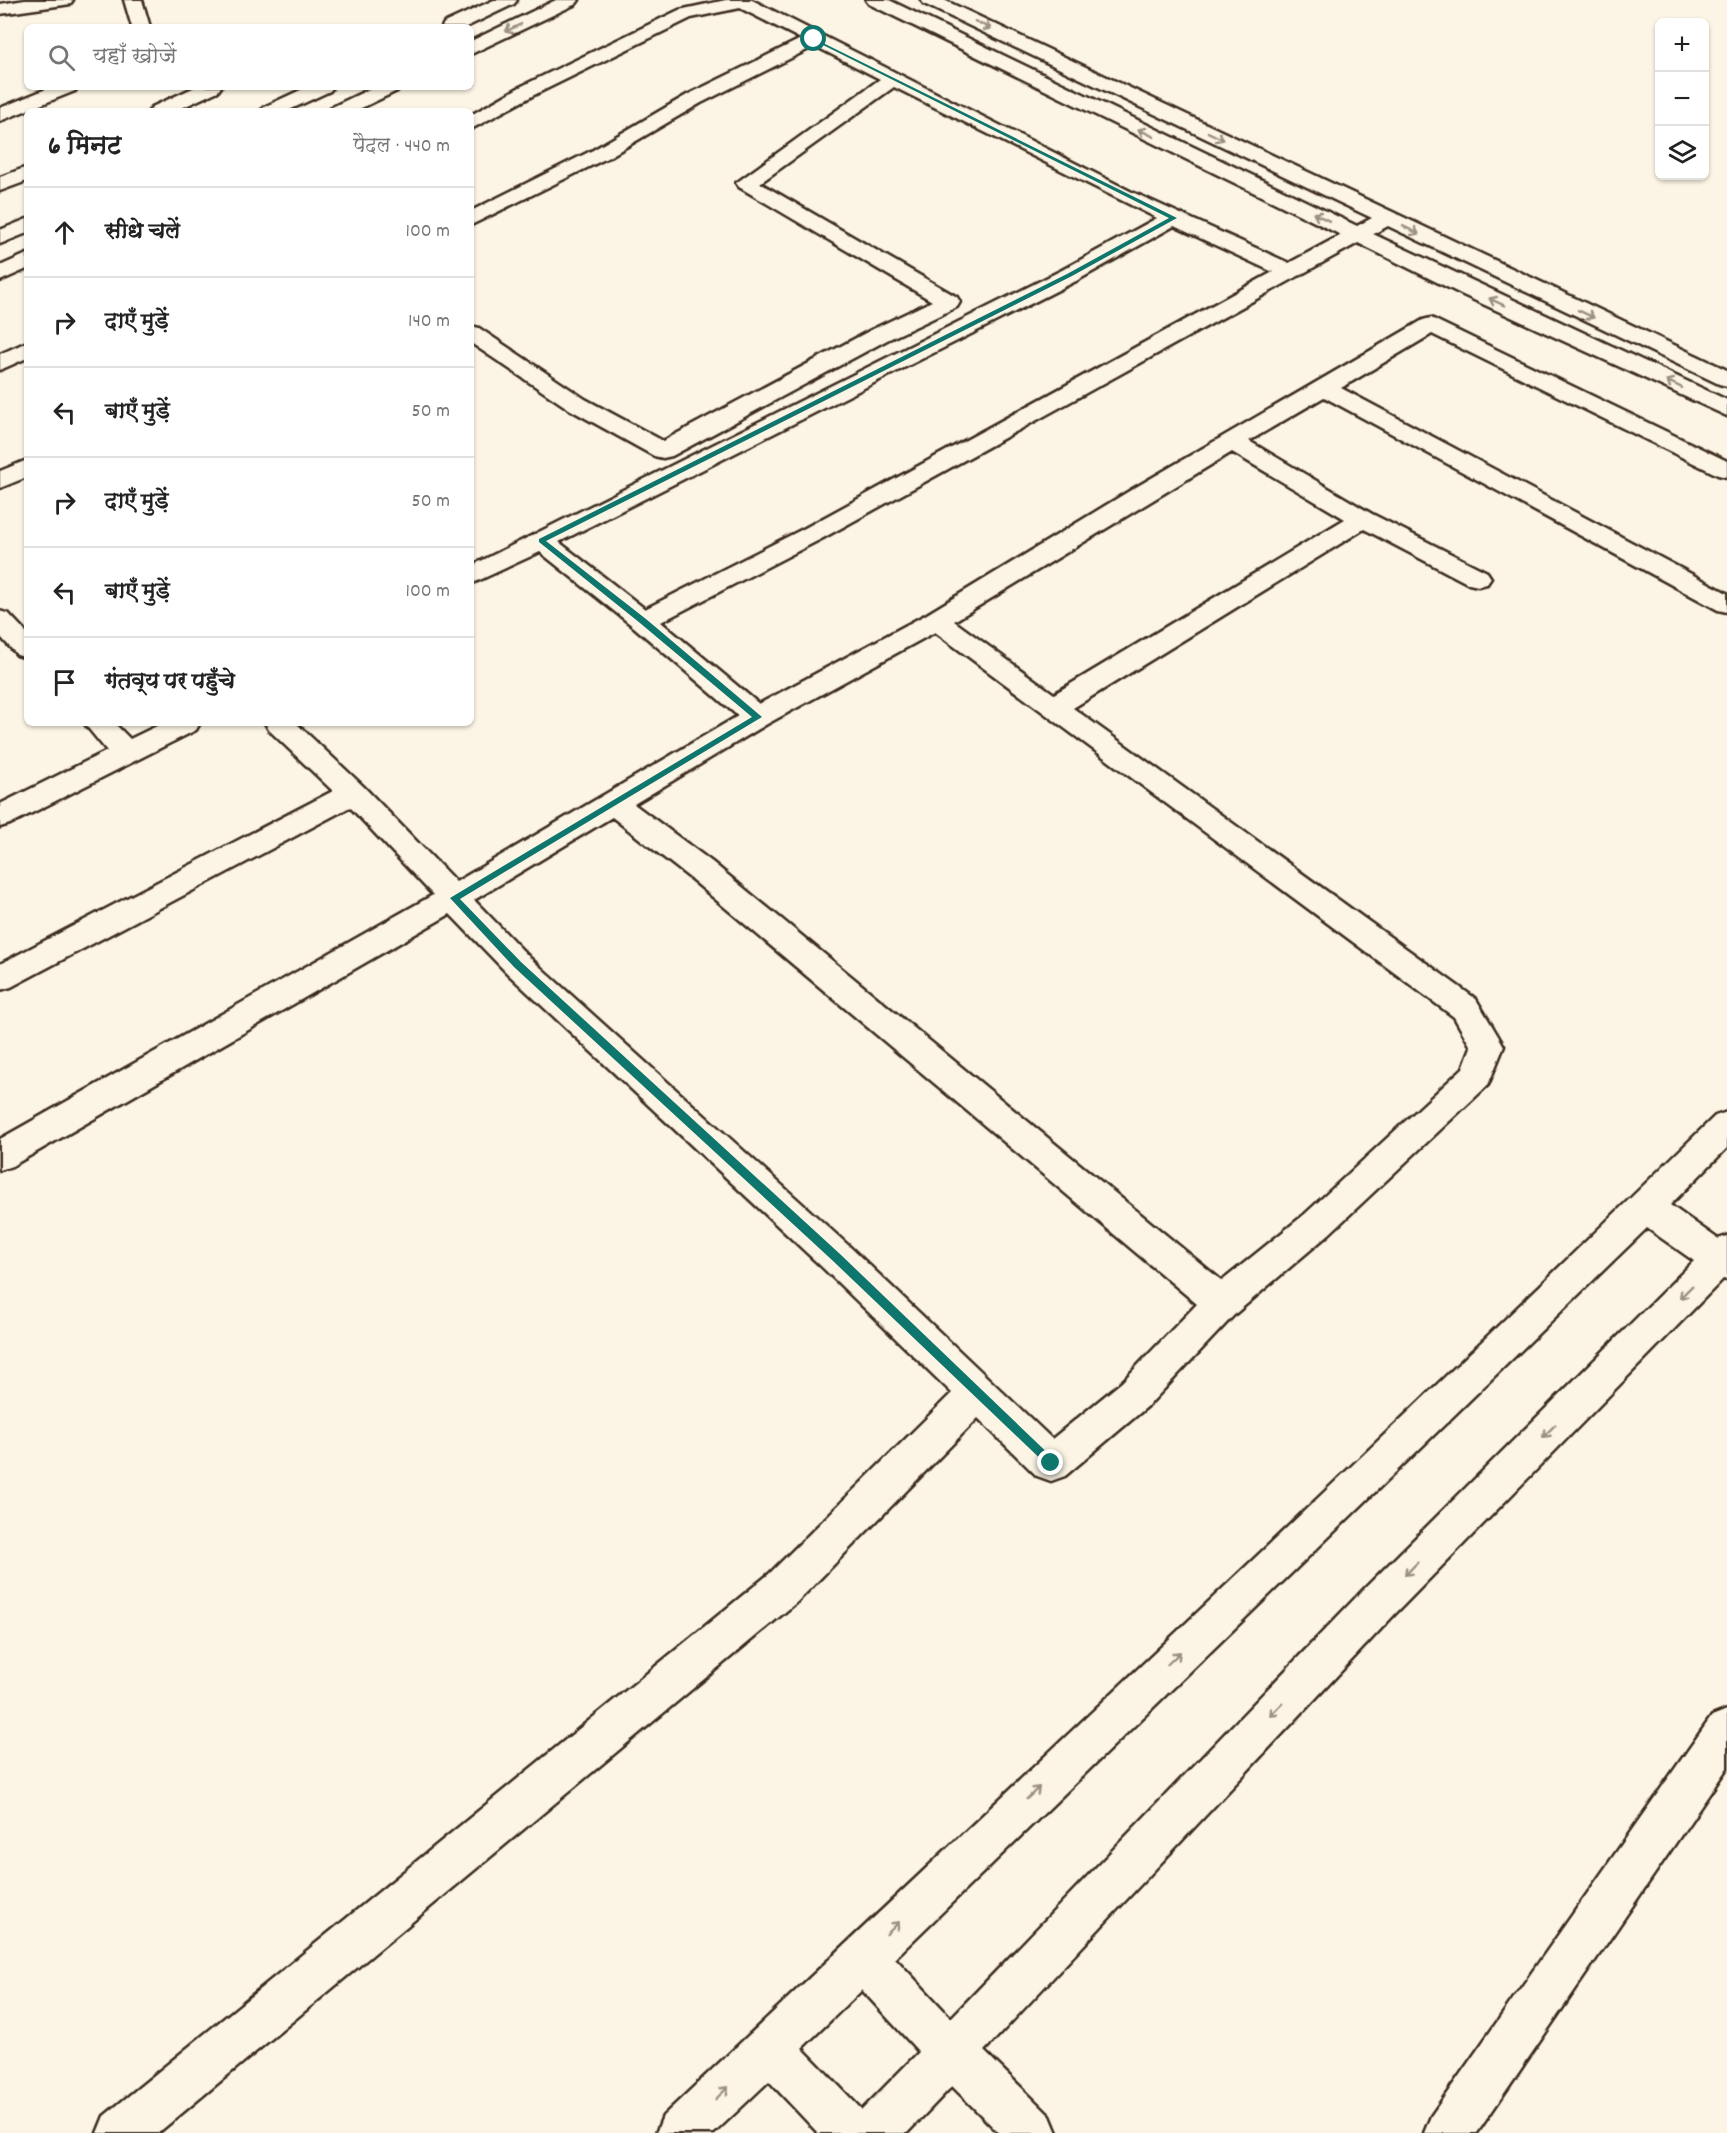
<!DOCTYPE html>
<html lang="hi">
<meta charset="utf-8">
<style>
body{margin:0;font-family:Dekko,"Playpen Sans Deva",sans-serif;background:#f2f2f2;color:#222}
.controls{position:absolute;right:18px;top:18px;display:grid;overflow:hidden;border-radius:9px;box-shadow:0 2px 4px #0004}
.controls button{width:54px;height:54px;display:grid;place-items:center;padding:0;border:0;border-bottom:2px solid #e0e0e0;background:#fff;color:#222;font:30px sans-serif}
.stop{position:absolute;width:18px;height:18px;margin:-14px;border:4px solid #0f766e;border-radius:50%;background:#fff}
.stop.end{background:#0f766e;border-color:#fff;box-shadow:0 2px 6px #0008}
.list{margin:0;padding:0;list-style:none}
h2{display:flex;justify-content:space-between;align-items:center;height:78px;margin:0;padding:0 24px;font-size:26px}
h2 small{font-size:20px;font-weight:400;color:#767676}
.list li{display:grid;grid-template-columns:39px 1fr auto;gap:18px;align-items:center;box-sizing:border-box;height:90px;padding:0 24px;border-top:2px solid #e0e0e0}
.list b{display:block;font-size:22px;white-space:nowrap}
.list em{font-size:20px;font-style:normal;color:#767676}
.icon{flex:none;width:33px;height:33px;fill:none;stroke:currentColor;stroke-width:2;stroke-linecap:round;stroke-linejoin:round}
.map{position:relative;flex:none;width:1727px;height:2133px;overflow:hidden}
.search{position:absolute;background:#fff;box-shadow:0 2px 4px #0004;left:24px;top:24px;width:450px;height:66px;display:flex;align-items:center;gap:15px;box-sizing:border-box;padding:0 21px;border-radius:9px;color:#767676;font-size:22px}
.panel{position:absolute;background:#fff;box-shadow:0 2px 4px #0004;left:24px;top:108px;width:450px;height:618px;border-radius:9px}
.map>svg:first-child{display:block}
</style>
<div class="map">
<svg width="1727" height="2133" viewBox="0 0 1727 2133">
<rect width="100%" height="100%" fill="#fcf5e5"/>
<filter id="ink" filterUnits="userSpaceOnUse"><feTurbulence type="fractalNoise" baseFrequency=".0167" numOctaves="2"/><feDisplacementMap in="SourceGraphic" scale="12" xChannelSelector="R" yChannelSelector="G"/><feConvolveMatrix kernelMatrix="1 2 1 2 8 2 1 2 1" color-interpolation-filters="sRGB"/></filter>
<g filter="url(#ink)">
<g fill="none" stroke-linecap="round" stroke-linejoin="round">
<defs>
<path id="minor" d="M25 0H73L70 4 64 5 0 14V4Z
M124 0H142L150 27H132Z
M494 0H517L514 4 466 27H442L444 23Z
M556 0H579L576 4 471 54V41Z
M726 0H752L1130 191 1289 263 1341 235 869 4 866 0H889L1357 226 1372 218 924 4 921 0H944L1727 370V386L1719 384 1388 226 1373 234 1727 400V416L1463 295 1358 243 823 538 661 622 759 704 927 614 1131 490 1423 320 1431 318 1727 461V477L1718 475 1432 334 1341 388 1727 593V612L1718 610 1324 397 1249 441 1372 514 1487 572 1491 578 1487 584 1478 586 1469 584 1364 529 1073 708 1476 999 1504 1046 1488 1085 1329 1234 1235 1314 1148 1406 1065 1476 1051 1481 1037 1476 978 1418 797 1602 158 2133H97L104 2116 769 1574 952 1393 823 1268 507 973 450 914 12 1166 0 1170V1139L433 895 350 807 11 987 0 990V964L333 791 269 730 265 723H296L363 786 456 882 738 716 634 627 540 552 471 584V566L1062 270 1157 218 894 87 760 183 957 297 960 302 957 307 887 340 672 456 663 458 654 456 569 409 471 343V326L479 328 585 399 663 441 871 330 932 301 739 187 736 183 880 79 815 46 701 103 607 158 471 225V211L593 150 687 95 801 39 740 8 691 18 534 95 471 129V115L520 87 679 10ZM1174 226 1273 272 805 528 645 609 559 542 1078 280ZM1232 452 1345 519 1054 694 954 621ZM935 632 1454 1017 1471 1047 1463 1068 1305 1214 1222 1281 712 862 634 804 767 724ZM612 817 690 878 1197 1304 1122 1382 1052 1439 849 1246 529 957 474 900Z
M51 87H78L75 91 0 121V108Z
M195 87H221L218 91 175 111H149L152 107Z
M307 87H333L330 91 287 111H261L264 107Z
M374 87H400L397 91 355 111H329L332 107Z
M27 167V181L0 191V177Z
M27 219V233L0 244V230Z
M27 254V269L0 281V266Z
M27 342V358L0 370V354Z
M27 460V477L0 488V471Z
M0 611 9 614 27 633V658L17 655 0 636Z
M84 723H114L130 739 163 723H200L196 730 10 824 0 827V804L107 751Z
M1727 1112V1148L1670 1205 1718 1239 1727 1236V1280L1723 1279 1394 1615 984 2051 1050 2116 1057 2133H999L952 2086 907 2133H818L769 2081 714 2133H656L663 2116C1014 1785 1369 1454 1715 1116ZM1647 1228 1694 1261 1366 1587 951 2018 895 1958ZM862 1990 919 2052 862 2110 802 2048Z
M1727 1710V1768L1477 2133H1424L1431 2116 1712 1716Z"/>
</defs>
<!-- minor casing -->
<use href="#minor" stroke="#3b2a1e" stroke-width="5"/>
<!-- minor -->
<use href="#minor" fill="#fcf5e5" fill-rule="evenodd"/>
</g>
<!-- one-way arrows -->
<defs><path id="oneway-shaft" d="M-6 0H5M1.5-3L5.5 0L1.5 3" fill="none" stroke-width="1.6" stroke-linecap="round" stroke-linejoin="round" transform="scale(1.5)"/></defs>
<g stroke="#9c9082">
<use href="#oneway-shaft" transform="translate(983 25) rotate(25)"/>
<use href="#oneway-shaft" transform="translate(513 28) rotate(154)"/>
<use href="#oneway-shaft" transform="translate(1146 133) rotate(-154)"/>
<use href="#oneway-shaft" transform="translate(1216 136) rotate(26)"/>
<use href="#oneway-shaft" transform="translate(1321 217) rotate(-154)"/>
<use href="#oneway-shaft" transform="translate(1411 230) rotate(26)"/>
<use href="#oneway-shaft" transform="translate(1497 302) rotate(-155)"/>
<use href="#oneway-shaft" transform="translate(1586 314) rotate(25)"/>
<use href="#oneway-shaft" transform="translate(1674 384) rotate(-155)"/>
<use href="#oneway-shaft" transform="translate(1686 1292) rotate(135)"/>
<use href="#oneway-shaft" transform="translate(1549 1431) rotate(135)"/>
<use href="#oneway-shaft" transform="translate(1411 1569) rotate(135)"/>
<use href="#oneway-shaft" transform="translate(1174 1658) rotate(-44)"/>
<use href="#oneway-shaft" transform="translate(1276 1710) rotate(134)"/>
<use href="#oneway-shaft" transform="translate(1033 1793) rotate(-44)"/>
<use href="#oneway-shaft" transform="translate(893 1928) rotate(-44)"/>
<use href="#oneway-shaft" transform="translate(722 2093) rotate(-44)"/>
</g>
</g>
<!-- route -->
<path fill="#0f766e" d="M813 38 1177 218 1072 276 546 541 646 619 762 717 460 899 521 962 840 1254 1055 1460V1467L1051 1469 832 1260 514 967 450 898 752 717 640 623 539 542V539L1067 274 1169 218 813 40Z"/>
</svg>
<div class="controls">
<button>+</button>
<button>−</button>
<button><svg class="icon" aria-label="layers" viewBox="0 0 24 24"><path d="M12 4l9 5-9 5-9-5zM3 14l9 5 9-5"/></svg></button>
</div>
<div class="stop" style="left:814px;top:39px"></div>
<div class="stop end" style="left:1051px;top:1463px"></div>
<div class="search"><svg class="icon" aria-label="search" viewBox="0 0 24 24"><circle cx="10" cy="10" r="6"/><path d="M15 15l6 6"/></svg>यहाँ खोजें</div>
<section class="panel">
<h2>6 मिनट<small>पैदल · 440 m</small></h2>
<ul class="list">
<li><svg class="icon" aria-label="ahead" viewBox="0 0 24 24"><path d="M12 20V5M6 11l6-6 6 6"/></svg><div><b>सीधे चलें</b></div><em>100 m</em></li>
<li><svg class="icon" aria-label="right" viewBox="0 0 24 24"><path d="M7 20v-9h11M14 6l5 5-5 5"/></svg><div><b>दाएँ मुड़ें</b></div><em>140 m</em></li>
<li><svg class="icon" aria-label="left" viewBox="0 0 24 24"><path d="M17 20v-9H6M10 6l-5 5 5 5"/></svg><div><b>बाएँ मुड़ें</b></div><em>50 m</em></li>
<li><svg class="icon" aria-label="right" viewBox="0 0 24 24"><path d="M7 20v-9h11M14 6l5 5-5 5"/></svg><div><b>दाएँ मुड़ें</b></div><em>50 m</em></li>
<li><svg class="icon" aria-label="left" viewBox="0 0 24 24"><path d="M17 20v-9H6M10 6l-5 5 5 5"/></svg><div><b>बाएँ मुड़ें</b></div><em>100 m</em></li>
<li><svg class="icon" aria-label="arrive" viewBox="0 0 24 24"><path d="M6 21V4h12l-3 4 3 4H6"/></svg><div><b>गंतव्य पर पहुँचे</b></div></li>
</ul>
</section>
</div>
